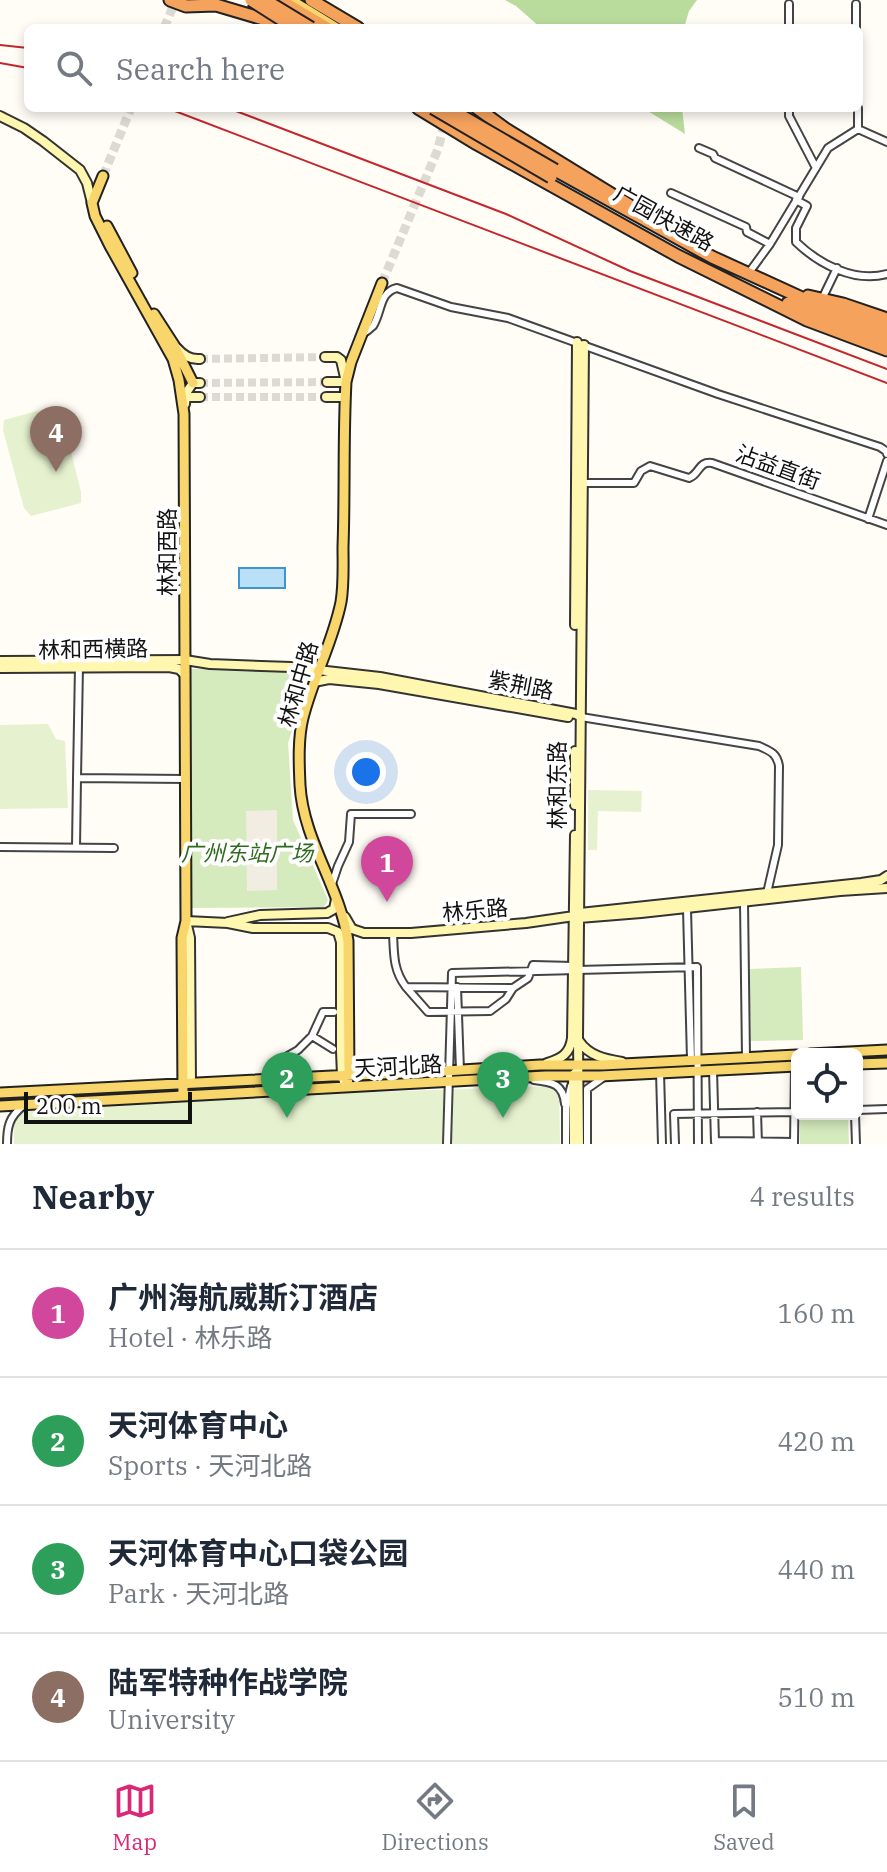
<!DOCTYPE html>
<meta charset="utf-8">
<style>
body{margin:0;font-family:"IBM Plex Serif","Noto Sans SC",serif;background:#f2f2f3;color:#1f2937}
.controls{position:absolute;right:24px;bottom:24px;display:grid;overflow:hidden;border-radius:12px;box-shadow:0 4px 12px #0003}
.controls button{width:72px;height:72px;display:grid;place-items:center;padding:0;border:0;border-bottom:2px solid #e0e1e3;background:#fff;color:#1f2937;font:40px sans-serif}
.scale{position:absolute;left:24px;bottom:20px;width:168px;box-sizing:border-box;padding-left:8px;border:4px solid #111;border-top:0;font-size:22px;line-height:28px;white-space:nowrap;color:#111;-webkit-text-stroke:6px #fff;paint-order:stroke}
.you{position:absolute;left:366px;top:772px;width:28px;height:28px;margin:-20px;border:6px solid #fff;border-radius:50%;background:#1a73e8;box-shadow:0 0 0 12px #1a73e833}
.badge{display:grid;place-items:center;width:52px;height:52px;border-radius:50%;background:#db2777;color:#fff;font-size:26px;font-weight:700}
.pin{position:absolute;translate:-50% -66px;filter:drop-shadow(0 2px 4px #0008)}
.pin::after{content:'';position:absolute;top:42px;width:28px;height:24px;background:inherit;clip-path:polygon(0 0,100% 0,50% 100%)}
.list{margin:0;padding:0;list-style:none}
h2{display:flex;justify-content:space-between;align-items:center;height:104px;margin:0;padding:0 32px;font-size:34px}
h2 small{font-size:26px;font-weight:400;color:#747a83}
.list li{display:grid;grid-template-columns:52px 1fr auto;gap:24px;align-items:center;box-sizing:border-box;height:128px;padding:0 32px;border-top:2px solid #e0e1e3}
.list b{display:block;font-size:30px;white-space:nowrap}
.list p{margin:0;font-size:26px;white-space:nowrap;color:#747a83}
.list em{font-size:26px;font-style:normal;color:#747a83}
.icon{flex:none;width:44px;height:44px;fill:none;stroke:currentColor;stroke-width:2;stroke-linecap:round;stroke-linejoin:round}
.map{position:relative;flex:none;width:887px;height:1144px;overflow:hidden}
.search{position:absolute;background:#fff;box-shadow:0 4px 12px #0003;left:24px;right:24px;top:24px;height:88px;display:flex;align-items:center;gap:20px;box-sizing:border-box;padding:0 28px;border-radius:12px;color:#747a83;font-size:30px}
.sheet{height:616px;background:#fff}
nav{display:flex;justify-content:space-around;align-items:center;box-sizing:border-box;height:112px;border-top:2px solid #e0e1e3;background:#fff;font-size:22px;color:#747a83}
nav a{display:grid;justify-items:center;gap:4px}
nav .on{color:#db2777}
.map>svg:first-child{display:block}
</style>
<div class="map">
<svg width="887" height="1144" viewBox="0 0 887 1144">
<rect width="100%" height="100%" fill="#fffdf5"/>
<!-- green -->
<path fill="#d5ebbd" d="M191 669 293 670 309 680 288 743 293 820 328 900 324 907 192 908Z
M801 967 803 1040 751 1041 749 969Z
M848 1116 849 1144H800V1117Z"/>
<!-- forest -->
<path fill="#b9dc9c" d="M505 0H697L689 11 684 28H541L516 6Z
M643 108H682L685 134Z"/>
<!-- pitch -->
<path fill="#e6f2cf" d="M55 406 62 415 81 492V503L31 516 24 508 3 430 4 420Z
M48 724 56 739 65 741 68 808 0 809V725Z
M588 790 642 791 641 812 598 811 597 850H588Z
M559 1086 560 1144H14V1104Z"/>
<!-- plaza -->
<path fill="#f1ede2" d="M277 810V890L247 891 246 811Z"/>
<!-- water -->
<path fill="#b9e0f7" stroke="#3f96cf" stroke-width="2" d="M239 568H285V588H239Z"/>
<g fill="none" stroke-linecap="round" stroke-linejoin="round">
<!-- secondary-tunnel -->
<path stroke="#dbdad3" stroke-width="8" stroke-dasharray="8 4" stroke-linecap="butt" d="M200 359 325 357
M200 383 327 382
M200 397H326"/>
<!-- primary-tunnel -->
<path stroke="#dbdad3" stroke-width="9" stroke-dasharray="9 4.5" stroke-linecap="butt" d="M164 28 176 0
M103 176 131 108
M382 283 438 149 443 129V118"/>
<defs>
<path id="street" d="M789 4V28
M856 4V28
M789 108V116L816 168
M858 108V129L887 142
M699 148 713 154 715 158 799 197
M671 193 746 227 747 232 770 244
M796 200 807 206 796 228V242C819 264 854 283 887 274
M748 274 770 244 828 148 858 129
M822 299 837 268
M362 334C366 332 370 329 373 326 382 312 379 292 397 288L451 307 508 318 718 394 880 447 886 451 887 454
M579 483H634L641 471 650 466 689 478C700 474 698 461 712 463L887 525
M868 519 887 461
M581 717 759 746C770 751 777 753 779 766L778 845 767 893
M77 778 79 666
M0 847 114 848
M76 847 77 778 186 779
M332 884 338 866 349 842 351 814H411
M744 902 746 1057
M687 909 691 1059
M393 933C394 954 393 970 406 987L513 988 528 978 533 965 573 966
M406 987 428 1012 490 1011 506 999 513 988
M457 987 460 1070
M312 1036 323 1012H334
M277 1062 298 1050 312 1036 333 1049
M713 1070 715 1142
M660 1072 662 1144
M534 1080C553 1082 563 1084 565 1104
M857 1110 887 1109
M757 1112 758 1144
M855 1114 856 1144
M715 1141 794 1142
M7 1144C7 1127 9 1117 23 1106
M447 1144 452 973 697 967 698 1144
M566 1144V1108L571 1086
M587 1144V1089L604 1077
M675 1144 674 1114 797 1112
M794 1144 795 1066"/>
<path id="secondary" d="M0 116 24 128 43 141 80 170 87 183 92 203
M177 348C183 355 190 360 200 359
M325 357H337L341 360 346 382H327
M186 397H200
M326 397H345
M185 404 186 393 193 383H200
M575 625 577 342
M0 661 185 660 210 664 291 667 380 677 576 714 581 717
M0 668 169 667 179 669 185 675
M314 682 329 679 379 684 568 717
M575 805V751
M345 917 352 929 364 933H411L526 923 574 916 580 913 861 883 881 880 887 876
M579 918 641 913 840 891 887 888
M228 922 260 915 327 913 334 909 336 899
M579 1041C589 1056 605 1059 622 1062
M547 1063C561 1059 570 1054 572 1038L575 835
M191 1083 190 938 186 921 228 923 253 928H328L338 932 341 942V1051L342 1075 344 1082
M574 1144 573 1075 575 1073
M579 1144 578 1040 584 345"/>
<path id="primary" d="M291 0 337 28
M92 203 95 216 110 246 173 359 179 380 184 414 186 921 182 938 183 1096
M92 203 103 176
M107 226 132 273
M154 314 174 345 193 383
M810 1054 887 1050
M857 1064 887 1063
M346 1086 349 1075 348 941C340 887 303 840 300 785 299 763 298 738 303 718 313 678 333 642 341 602 344 584 343 564 343 547 345 492 343 437 346 382L351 362 382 283
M0 1093 332 1076 429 1072 540 1065H603L797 1055
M0 1106 546 1076H600L797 1066"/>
<path id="highway" d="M170 0 186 6 216 5 280 24
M280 0 327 28
M311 0 358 28
M418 108 477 144 678 256 807 320 887 350
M477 108 507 130 629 205
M555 170 712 257 815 304 887 329
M808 296 843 304 887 319
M788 303 821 317 887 340"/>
</defs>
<!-- street casing -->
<use href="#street" stroke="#444" stroke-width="10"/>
<!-- secondary casing -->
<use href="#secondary" stroke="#333" stroke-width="12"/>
<!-- primary casing -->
<use href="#primary" stroke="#222" stroke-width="13"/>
<!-- highway casing -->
<use href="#highway" stroke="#222" stroke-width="15"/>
<!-- street -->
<use href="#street" stroke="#fff" stroke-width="6"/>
<!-- secondary -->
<use href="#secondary" stroke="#fff6b0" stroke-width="8"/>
<!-- primary -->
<use href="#primary" stroke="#f9d66b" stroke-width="9"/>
<!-- highway -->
<use href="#highway" stroke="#f5a25d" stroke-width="11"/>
<!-- rail -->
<path stroke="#c4262e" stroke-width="2" d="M0 45 28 48
M0 63 28 68
M167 108 887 383
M228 108 506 214 630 271 887 369"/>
<defs>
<path id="highway-bridge" d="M251 0 295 28
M265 0 311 28
M433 108 551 177
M455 112 555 170"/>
</defs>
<!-- highway-bridge casing -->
<use href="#highway-bridge" stroke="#222" stroke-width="15" stroke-linecap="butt"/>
<!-- highway-bridge -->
<use href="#highway-bridge" stroke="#f5a25d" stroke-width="11"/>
</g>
<g text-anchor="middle" stroke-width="8" stroke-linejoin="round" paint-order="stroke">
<!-- street labels -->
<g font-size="22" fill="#111" stroke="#fff">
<text transform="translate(664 218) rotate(29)" y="8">广园快速路</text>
<text transform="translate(778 467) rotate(20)" y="8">沾益直街</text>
<text transform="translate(167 552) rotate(-90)" y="8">林和西路</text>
<text transform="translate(93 649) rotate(-1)" y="8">林和西横路</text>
<text transform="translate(298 684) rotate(-74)" y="8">林和中路</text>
<text transform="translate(521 685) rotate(11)" y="8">紫荆路</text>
<text transform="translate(557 785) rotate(-90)" y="8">林和东路</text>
<text transform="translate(475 910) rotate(-5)" y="8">林乐路</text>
<text transform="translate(398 1066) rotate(-3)" y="8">天河北路</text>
</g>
<!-- park labels -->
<g font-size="22" font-style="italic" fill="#2f6b1f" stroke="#fff">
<text x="247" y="861">广州东站广场</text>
</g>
</g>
</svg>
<div class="controls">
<button><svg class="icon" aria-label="locate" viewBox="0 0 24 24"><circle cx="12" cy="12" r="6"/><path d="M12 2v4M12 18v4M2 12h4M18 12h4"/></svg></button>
</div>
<div class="scale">200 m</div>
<div class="you"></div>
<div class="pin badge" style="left:387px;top:902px;background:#d1479c">1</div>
<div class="pin badge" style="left:287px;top:1118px;background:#2e9e5b">2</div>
<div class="pin badge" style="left:503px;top:1118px;background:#2e9e5b">3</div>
<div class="pin badge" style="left:56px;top:472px;background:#8d6e63">4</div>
<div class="search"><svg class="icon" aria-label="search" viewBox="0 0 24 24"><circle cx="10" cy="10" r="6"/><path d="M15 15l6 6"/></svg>Search here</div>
</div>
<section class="sheet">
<h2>Nearby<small>4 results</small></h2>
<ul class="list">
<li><span class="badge" style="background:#d1479c">1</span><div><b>广州海航威斯汀酒店</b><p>Hotel · 林乐路</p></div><em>160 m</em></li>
<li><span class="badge" style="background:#2e9e5b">2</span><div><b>天河体育中心</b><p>Sports · 天河北路</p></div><em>420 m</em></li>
<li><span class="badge" style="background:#2e9e5b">3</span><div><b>天河体育中心口袋公园</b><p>Park · 天河北路</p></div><em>440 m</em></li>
<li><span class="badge" style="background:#8d6e63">4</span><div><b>陆军特种作战学院</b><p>University</p></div><em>510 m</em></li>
</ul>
</section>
<nav>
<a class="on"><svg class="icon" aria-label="map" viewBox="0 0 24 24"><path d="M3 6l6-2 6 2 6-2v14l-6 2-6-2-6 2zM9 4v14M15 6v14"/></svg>Map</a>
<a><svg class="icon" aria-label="directions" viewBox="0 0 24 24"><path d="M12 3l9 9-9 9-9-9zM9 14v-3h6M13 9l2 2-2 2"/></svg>Directions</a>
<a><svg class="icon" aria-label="saved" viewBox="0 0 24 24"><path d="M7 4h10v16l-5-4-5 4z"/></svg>Saved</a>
</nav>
